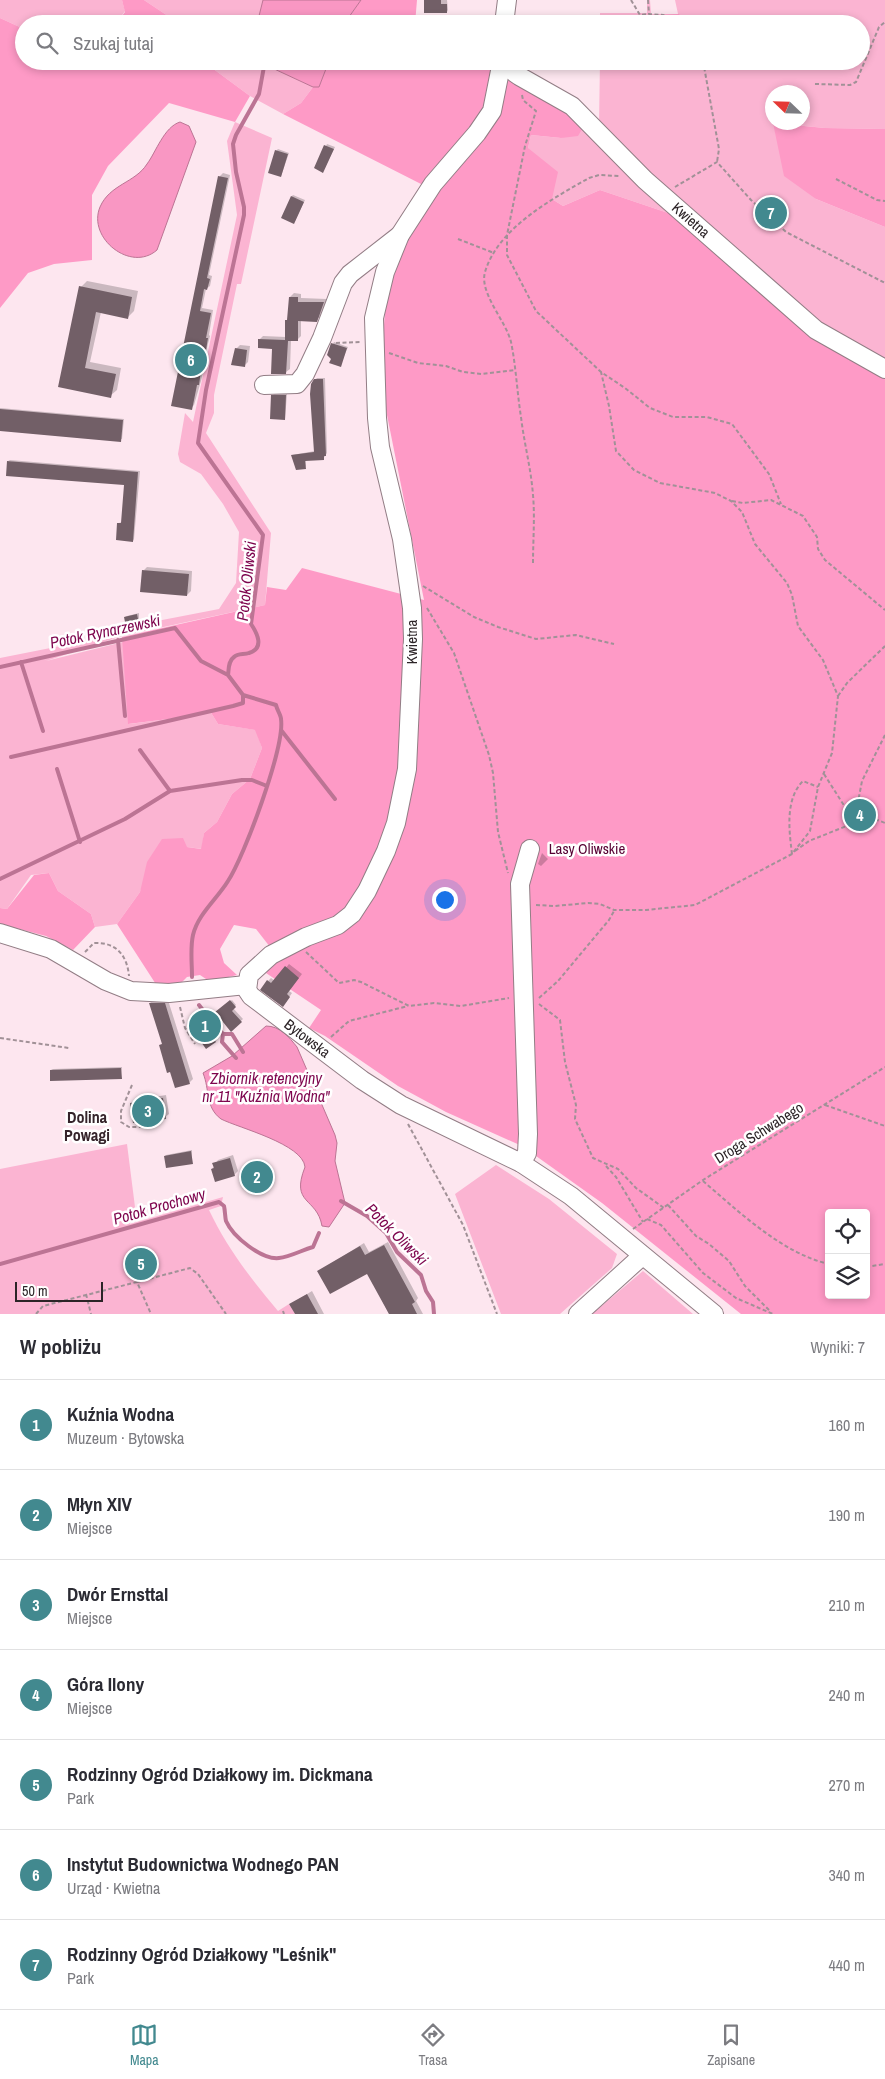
<!DOCTYPE html>
<html lang="pl">
<meta charset="utf-8">
<style>
body{margin:0;font-family:"Archivo Narrow",sans-serif;background:#f2f2f3;color:#2b2b33}
.controls{position:absolute;right:15px;bottom:15px;display:grid;overflow:hidden;border-radius:5px;box-shadow:0 2px 8px #0003}
.controls button{width:45px;height:45px;display:grid;place-items:center;padding:0;border:0;border-bottom:1px solid #e1e1e2;background:#fff;color:#2b2b33;font:25px sans-serif}
.compass{position:absolute;left:765px;top:85px;width:45px;height:45px;border-radius:50%;background:#fff;box-shadow:0 2px 8px #0003;rotate:293deg}
.scale{position:absolute;left:15px;bottom:12px;width:88px;box-sizing:border-box;padding-left:5px;border:2px solid #2c2427;border-top:0;font-size:14px;line-height:18px;white-space:nowrap;color:#2c2427;-webkit-text-stroke:4px #fff;paint-order:stroke}
.you{position:absolute;left:444px;top:899px;width:18px;height:18px;margin:-12px;border:4px solid #fff;border-radius:50%;background:#1a73e8;box-shadow:0 0 0 8px #1a73e833}
.badge{display:grid;place-items:center;width:32px;height:32px;border-radius:50%;background:#42898f;color:#fff;font-size:16px;font-weight:700}
.pin{position:absolute;translate:-50% -50%;border:2px solid #fff;box-shadow:0 1px 5px #0006}
.list{margin:0;padding:0;list-style:none}
h2{display:flex;justify-content:space-between;align-items:center;height:65px;margin:0;padding:0 20px;font-size:21px}
h2 small{font-size:16px;font-weight:400;color:#7c7c81}
.list li{display:grid;grid-template-columns:32px 1fr auto;gap:15px;align-items:center;box-sizing:border-box;height:90px;padding:0 20px;border-top:1px solid #e1e1e2}
.list b{display:block;font-size:19px;white-space:nowrap}
.list p{margin:0;font-size:16px;white-space:nowrap;color:#7c7c81}
.list em{font-size:16px;font-style:normal;color:#7c7c81}
.icon{flex:none;width:28px;height:28px;fill:none;stroke:currentColor;stroke-width:2;stroke-linecap:round;stroke-linejoin:round}
.map{position:relative;flex:none;width:885px;height:1314px;overflow:hidden}
.search{position:absolute;background:#fff;box-shadow:0 2px 8px #0003;left:15px;right:15px;top:15px;height:55px;display:flex;align-items:center;gap:12px;box-sizing:border-box;padding:0 18px;border-radius:28px;color:#7c7c81;font-size:19px}
.sheet{height:695px;background:#fff}
nav{display:flex;justify-content:space-around;align-items:center;box-sizing:border-box;height:70px;border-top:1px solid #e1e1e2;background:#fff;font-size:14px;color:#7c7c81}
nav a{display:grid;justify-items:center;gap:2px}
nav .on{color:#42898f}
.map>svg:first-child{display:block}
</style>
<div class="map">
<svg width="885" height="1314" viewBox="0 0 885 1314">
<rect width="100%" height="100%" fill="#fde6ef"/>
<!-- green -->
<path fill="#fbb4d2" fill-rule="evenodd" d="M0 0H122L125 11 116 24H24V29L0 18Z
M144 0H263L257 24H180Z
M647 0H650L651 14H678L675 0H885V129L825 128 774 123 816 199 885 227V363L835 337 668 192 599 125 600 61H861V24H600V13H647ZM772 92H802V122H772Z
M208 61H253L255 68 264 65 270 67 313 87 301 103 283 114 250 96 208 65Z
M235 122 272 138 241 284H237L214 395V413L206 433 271 533 265 605 122 636 46 661 123 642 129 724 185 717 210 711 218 724 256 730 262 748 250 779 232 794 217 822 204 833 202 849 187 847 143 884 140 892 117 924 95 927 91 914 58 891 49 873 31 875 7 909 0 908V658L111 636 126 627 219 609 236 583 239 532 223 504 201 474 180 462 178 454 185 413 193 422 237 215 227 141Z
M585 124 680 217 600 190 563 206 552 199 528 148 531 135 561 138Z
M127 1144 135 1207 127 1218 130 1224 223 1197 221 1206 209 1210C227 1248 251 1279 278 1311L289 1304 295 1314H0V1169Z
M496 1165 549 1199 617 1254 612 1268 560 1314H501L455 1194Z
M643 1271 693 1314H592Z"/>
<!-- forest -->
<path fill="#fe9ac6" fill-rule="evenodd" d="M122 0H144L180 24H116L125 12Z
M361 0H417L415 24H344Z
M679 14 686 24H638L637 16Z
M0 18 24 29V61H208V65L250 96 235 122 169 103 108 166 92 195V260L54 264 28 273 0 308Z
M329 61H458L491 69 485 109 468 135 433 169 423 185 283 114 301 103 313 87H319Z
M508 79 585 124 578 136 561 138 531 135 528 148 558 172 552 199 563 206 600 190 680 217 885 377V1314H741L602 1203 522 1146 446 1112 398 1086 325 1036 309 1028 321 1010 266 973 270 966 281 961 256 929 234 925 220 949 224 963 237 975 207 982 206 979 200 975 187 977 181 983 182 986 159 989 117 924 140 892 147 862 162 839 183 838 187 847 201 849 204 833 217 822 232 794 250 779 262 748 255 730 218 724 210 711 185 717 128 724 122 637 265 605 267 587 286 590 302 568 424 600 383 395V338L387 286 395 258 422 211 501 103ZM829 1213H866V1295H829Z
M773 123 825 128 885 129V227L816 199 784 176Z
M49 873 58 891 91 914 95 927 73 950 46 936 0 924V908L7 909 34 875Z"/>
<!-- water -->
<path fill="#f997c3" stroke="#bc7494" d="M263 0H361L344 24H257Z
M253 61H329L319 87H313L270 67 264 65 254 68Z
M180 122 189 126 196 142 157 250C131 273 87 238 100 207 110 184 135 183 147 164 156 152 164 127 180 122Z
M266 1026C280 1026 289 1037 297 1047L335 1135 337 1143 335 1161 345 1203 329 1227 322 1226C317 1197 290 1205 305 1167 303 1144 239 1128 221 1119 205 1107 210 1090 203 1073L232 1056Z"/>
<!-- shadow -->
<path fill="#0003" d="M425 0H447L448 10 447 12Z
M547 17 605 18V24H542Z
M327 144 335 147 323 171 315 168Z
M278 149 289 153 281 176 276 151Z
M223 173 230 175 209 275 212 276 210 286 206 289 202 308 213 310 209 335 210 336 201 371 203 372 201 381 194 405 191 408 172 405 220 176Z
M293 195 305 200 295 221 292 196Z
M87 281 138 291 134 311 128 317 101 312 90 362 121 368 117 390 110 396 60 386 81 287Z
M294 293 301 294V298L327 299 320 317 316 320H301V336L297 340H291L290 369 286 372 274 348 259 340 263 336 286 337 290 297Z
M334 342 348 347 340 366 333 344Z
M240 345 250 346 248 362 244 366 236 349Z
M317 378H325L327 453 323 459 306 460V467L292 455 315 451V380Z
M274 394H287L285 419 272 396Z
M0 408 124 419 122 439 0 430Z
M10 460 140 471 134 539 133 541 119 523 122 522 125 484 8 461Z
M147 567 192 571 191 591 187 595 144 570Z
M139 613V623L125 617 127 616Z
M542 853 548 859 541 866 538 864Z
M289 964 302 974 289 991 292 993 286 1002 268 981 271 978 275 981Z
M154 999 168 1000 193 1079 189 1083 163 1043 150 1003Z
M232 1000 236 1005 233 1008 243 1019 231 1030 216 1012Z
M204 1021 217 1040 206 1047 195 1028Z
M122 1067 121 1078 51 1070 53 1069Z
M166 1095 169 1114 165 1117 132 1104 136 1100Z
M192 1150V1163L165 1156 166 1155Z
M233 1155 238 1171 234 1175 212 1169 218 1160Z
M265 1165 269 1177 265 1181 250 1172 253 1168Z
M388 1242 418 1298 416 1301 423 1314H389L368 1272 319 1271 364 1243 369 1252Z
M312 1291 324 1314H296L291 1304Z"/>
<g fill="none" stroke-linecap="round" stroke-linejoin="round">
<!-- stream -->
<path stroke="#bc7494" stroke-width="4" d="M118 640 125 716
M21 662 43 731
M0 667 175 628 201 661 228 675
M281 730 335 799
M140 750 170 791
M11 757 233 706 243 703V695
M57 769 80 842
M0 879 125 819 170 791 242 780H252L267 786
M192 977C192 963 190 948 193 935 198 914 217 899 228 881 244 857 285 747 281 719 281 715 277 710 276 705L243 695 228 675C229 669 228 661 234 657 238 653 244 655 249 653 265 648 257 633 251 624L263 535 198 443 206 390 244 215V207L236 172 233 144 236 135 259 94 265 61
M199 1005 209 1018
M215 1024 223 1034 222 1042 236 1058
M223 1034H232L243 1052
M341 1201 367 1216 386 1233 397 1252 421 1275 426 1291 433 1302 434 1314
M0 1264 219 1202 224 1206C225 1210 225 1217 226 1221 233 1237 262 1260 279 1258 290 1257 302 1250 313 1247L319 1233"/>
</g>
<!-- building -->
<path fill="#725f67" d="M424 0H441V4H447V13H424Z
M324 145 334 149 323 173 314 168Z
M275 150 288 154 281 177 268 173Z
M218 176 228 178 207 278 210 279 207 290 204 289 200 311 211 313 206 338H208L206 350 204 349 199 385H197L192 410 171 406Z
M291 196 304 202 294 224 281 218Z
M79 286 132 297 128 319 96 312 85 368 116 374 111 398 58 387Z
M289 297H298V302H324L317 322 298 321V341H288L286 374H271L272 349 258 348V339L285 340V320H287Z
M331 343 347 348 341 367 329 363 331 359 327 355Z
M235 348 247 350 245 367 231 365Z
M314 379H323L326 456H324V460L305 461 306 469 296 470 291 455 314 452 310 394 311 384Z
M271 395H286L285 420 270 419Z
M0 409 123 420 121 442 0 431Z
M7 461 138 472 133 542 116 540 117 523H121L124 485 6 476Z
M142 570 189 574 187 596 140 592Z
M137 614 139 624 126 627 124 617Z
M285 966 299 978 287 994 290 997 283 1007 260 990 267 980 271 983Z
M230 1000 236 1007 232 1011 242 1022 231 1032 215 1012Z
M149 1003H165L190 1084 175 1088 170 1072 167 1073 159 1045 162 1044Z
M202 1022 216 1042 206 1049 192 1029Z
M121 1068 122 1079 50 1081V1070Z
M163 1098 166 1119 133 1123 130 1103Z
M191 1151 193 1164 166 1168 164 1156Z
M230 1158 235 1176 215 1182 211 1169 214 1168 212 1163Z
M262 1168 266 1182 252 1186 248 1172Z
M384 1245 415 1302 412 1304 417 1314H389L367 1274 330 1294 317 1271 360 1246 365 1255Z
M307 1294 318 1314H295L289 1304Z"/>
<g fill="none" stroke-linecap="round" stroke-linejoin="round">
<defs>
<g id="minor">
<path d="M504 24 507 0"/>
<path id="s1" d="M502 61 492 111 477 133 433 184 400 235 385 272 374 318 377 418 380 447 402 539 412 608 413 639 407 769 396 823 386 851 367 891 352 914 338 925 306 937 271 955 249 975 247 990 251 996 362 1080 401 1105 521 1163 571 1196 714 1314"/>
<path id="s2" d="M501 63 519 76 572 106 645 180 816 330 885 369"/>
<path d="M264 385 297 384 305 374 322 338 343 283 350 274 400 235"/>
<path d="M0 933 51 949 106 981 131 991 169 993 246 985"/>
<path d="M521 1163 527 1153 528 1134 520 884 530 849"/>
<path d="M578 1314 642 1256"/>
</g>
</defs>
<!-- minor casing -->
<use href="#minor" stroke="#927d85" stroke-width="20"/>
<!-- path -->
<path stroke="#a19197" stroke-width="2" stroke-dasharray="4 2.5" stroke-linecap="butt" d="M631 0 640 15 649 14
M648 0 649 14 663 15 680 24
M703 61 719 149 717 162
M815 84 850 85 856 82 879 27 885 22
M522 95 523 100 536 111 525 146 507 235V255L536 311 601 372 625 388 650 408 673 417H707L732 424 769 474 781 504
M836 179 877 200 885 201
M675 187 717 162 751 200 786 232 885 283
M458 239 494 253
M336 343 361 342
M389 353 418 363 446 366 463 372 482 374 515 370
M732 501 743 503 771 500 803 516 817 537 818 549 825 560 885 610
M533 563C533 541 535 517 533 495 531 468 524 443 521 417 517 392 516 366 511 342 506 321 479 293 485 272 498 228 552 199 589 178L599 175 619 176
M423 586 474 617 498 627 536 639 576 635 614 644
M427 608 454 653 489 755 493 773 498 832 508 873
M838 696 847 683 885 646
M824 774 845 807 885 823
M795 851 809 841 854 823 862 781 885 735
M792 854C789 830 785 799 803 781L818 787
M536 905 555 906 588 903 600 904 614 910H646L695 905 792 854 810 831 818 787 832 753 838 696 823 660 798 626 792 595 787 583 755 544 742 512 731 501 715 493 660 483 634 470 616 451 609 406 601 372
M85 952 94 943C116 942 127 955 129 976
M306 952 339 983 354 980 361 982 409 1006 434 1003 461 1006 509 998
M539 998 558 981 609 920 614 911
M539 1004 560 1020 565 1062 576 1105 575 1119 593 1158 618 1169 636 1188 664 1208
M180 1007 185 1028 195 1044
M331 1037 349 1021 408 1006
M0 1038 69 1048
M132 1085 121 1111V1122L129 1127H147
M825 1105 885 1126
M408 1124 463 1225 497 1314
M606 1166 616 1177 643 1222
M703 1181C738 1211 783 1254 829 1264
M668 1205 696 1236 709 1244 729 1261 745 1286 769 1310
M647 1219 661 1225 703 1273 736 1298 773 1314
M633 1229 703 1180 885 1067
M866 1267 885 1264
M137 1282 190 1268 198 1274 226 1314
M86 1294 91 1314
M283 1311 284 1314
M36 1314 43 1306 137 1282 151 1314"/>
<!-- minor -->
<use href="#minor" stroke="#fff" stroke-width="18"/>
</g>
<g text-anchor="middle" stroke-width="5" stroke-linejoin="round" paint-order="stroke">
<!-- street labels -->
<g font-size="15" fill="#2c2427" stroke="#fff">
<text dy="5" stroke="none"><textPath href="#s2" startOffset="248">Kwietna</textPath></text>
<text transform="translate(412 642) rotate(-90)" y="5">Kwietna</text>
<text dy="5" stroke="none"><textPath href="#s1" startOffset="1118">Bytowska</textPath></text>
<text transform="translate(759 1133) rotate(-32)" y="5">Droga Schwabego</text>
</g>
<!-- park labels -->
<g font-size="15" fill="#570033" stroke="#fff">
<text x="587" y="854">Lasy Oliwskie</text>
</g>
<!-- water labels -->
<g font-size="16" font-style="italic" fill="#7e054e" stroke="#fff">
<text transform="translate(246 581) rotate(-84)" y="6">Potok Oliwski</text>
<text transform="translate(105 631) rotate(-12)" y="6">Potok Rynarzewski</text>
<text x="266" y="1084">Zbiornik retencyjny<tspan x="266" dy="18">nr 11 "Kuźnia Wodna"</tspan></text>
<text transform="translate(159 1206) rotate(-16)" y="6">Potok Prochowy</text>
<text transform="translate(397 1234) rotate(45)" y="6">Potok Oliwski</text>
</g>
<!-- neighbourhood labels -->
<g font-size="16" font-weight="bold" fill="#35242b" stroke="#fff">
<text x="87" y="1123">Dolina<tspan x="87" dy="18">Powagi</tspan></text>
</g>
</g>
</svg>
<div class="controls">
<button><svg class="icon" aria-label="locate" viewBox="0 0 24 24"><circle cx="12" cy="12" r="6"/><path d="M12 2v4M12 18v4M2 12h4M18 12h4"/></svg></button>
<button><svg class="icon" aria-label="layers" viewBox="0 0 24 24"><path d="M12 4l9 5-9 5-9-5zM3 14l9 5 9-5"/></svg></button>
</div>
<svg class="compass" viewBox="-18 -18 36 36"><path d="M0-13l5 13h-10z" fill="#e53935"/><path d="M0 13l5-13h-10z" fill="#7c7c81"/></svg>
<div class="scale">50 m</div>
<div class="you"></div>
<div class="pin badge" style="left:205px;top:1026px">1</div>
<div class="pin badge" style="left:257px;top:1177px">2</div>
<div class="pin badge" style="left:148px;top:1111px">3</div>
<div class="pin badge" style="left:860px;top:815px">4</div>
<div class="pin badge" style="left:141px;top:1264px">5</div>
<div class="pin badge" style="left:191px;top:360px">6</div>
<div class="pin badge" style="left:771px;top:213px">7</div>
<div class="search"><svg class="icon" aria-label="search" viewBox="0 0 24 24"><circle cx="10" cy="10" r="6"/><path d="M15 15l6 6"/></svg>Szukaj tutaj</div>
</div>
<section class="sheet">
<h2>W pobliżu<small>Wyniki: 7</small></h2>
<ul class="list">
<li><span class="badge">1</span><div><b>Kuźnia Wodna</b><p>Muzeum · Bytowska</p></div><em>160 m</em></li>
<li><span class="badge">2</span><div><b>Młyn XIV</b><p>Miejsce</p></div><em>190 m</em></li>
<li><span class="badge">3</span><div><b>Dwór Ernsttal</b><p>Miejsce</p></div><em>210 m</em></li>
<li><span class="badge">4</span><div><b>Góra Ilony</b><p>Miejsce</p></div><em>240 m</em></li>
<li><span class="badge">5</span><div><b>Rodzinny Ogród Działkowy im. Dickmana</b><p>Park</p></div><em>270 m</em></li>
<li><span class="badge">6</span><div><b>Instytut Budownictwa Wodnego PAN</b><p>Urząd · Kwietna</p></div><em>340 m</em></li>
<li><span class="badge">7</span><div><b>Rodzinny Ogród Działkowy &quot;Leśnik&quot;</b><p>Park</p></div><em>440 m</em></li>
</ul>
</section>
<nav>
<a class="on"><svg class="icon" aria-label="map" viewBox="0 0 24 24"><path d="M3 6l6-2 6 2 6-2v14l-6 2-6-2-6 2zM9 4v14M15 6v14"/></svg>Mapa</a>
<a><svg class="icon" aria-label="directions" viewBox="0 0 24 24"><path d="M12 3l9 9-9 9-9-9zM9 14v-3h6M13 9l2 2-2 2"/></svg>Trasa</a>
<a><svg class="icon" aria-label="saved" viewBox="0 0 24 24"><path d="M7 4h10v16l-5-4-5 4z"/></svg>Zapisane</a>
</nav>
